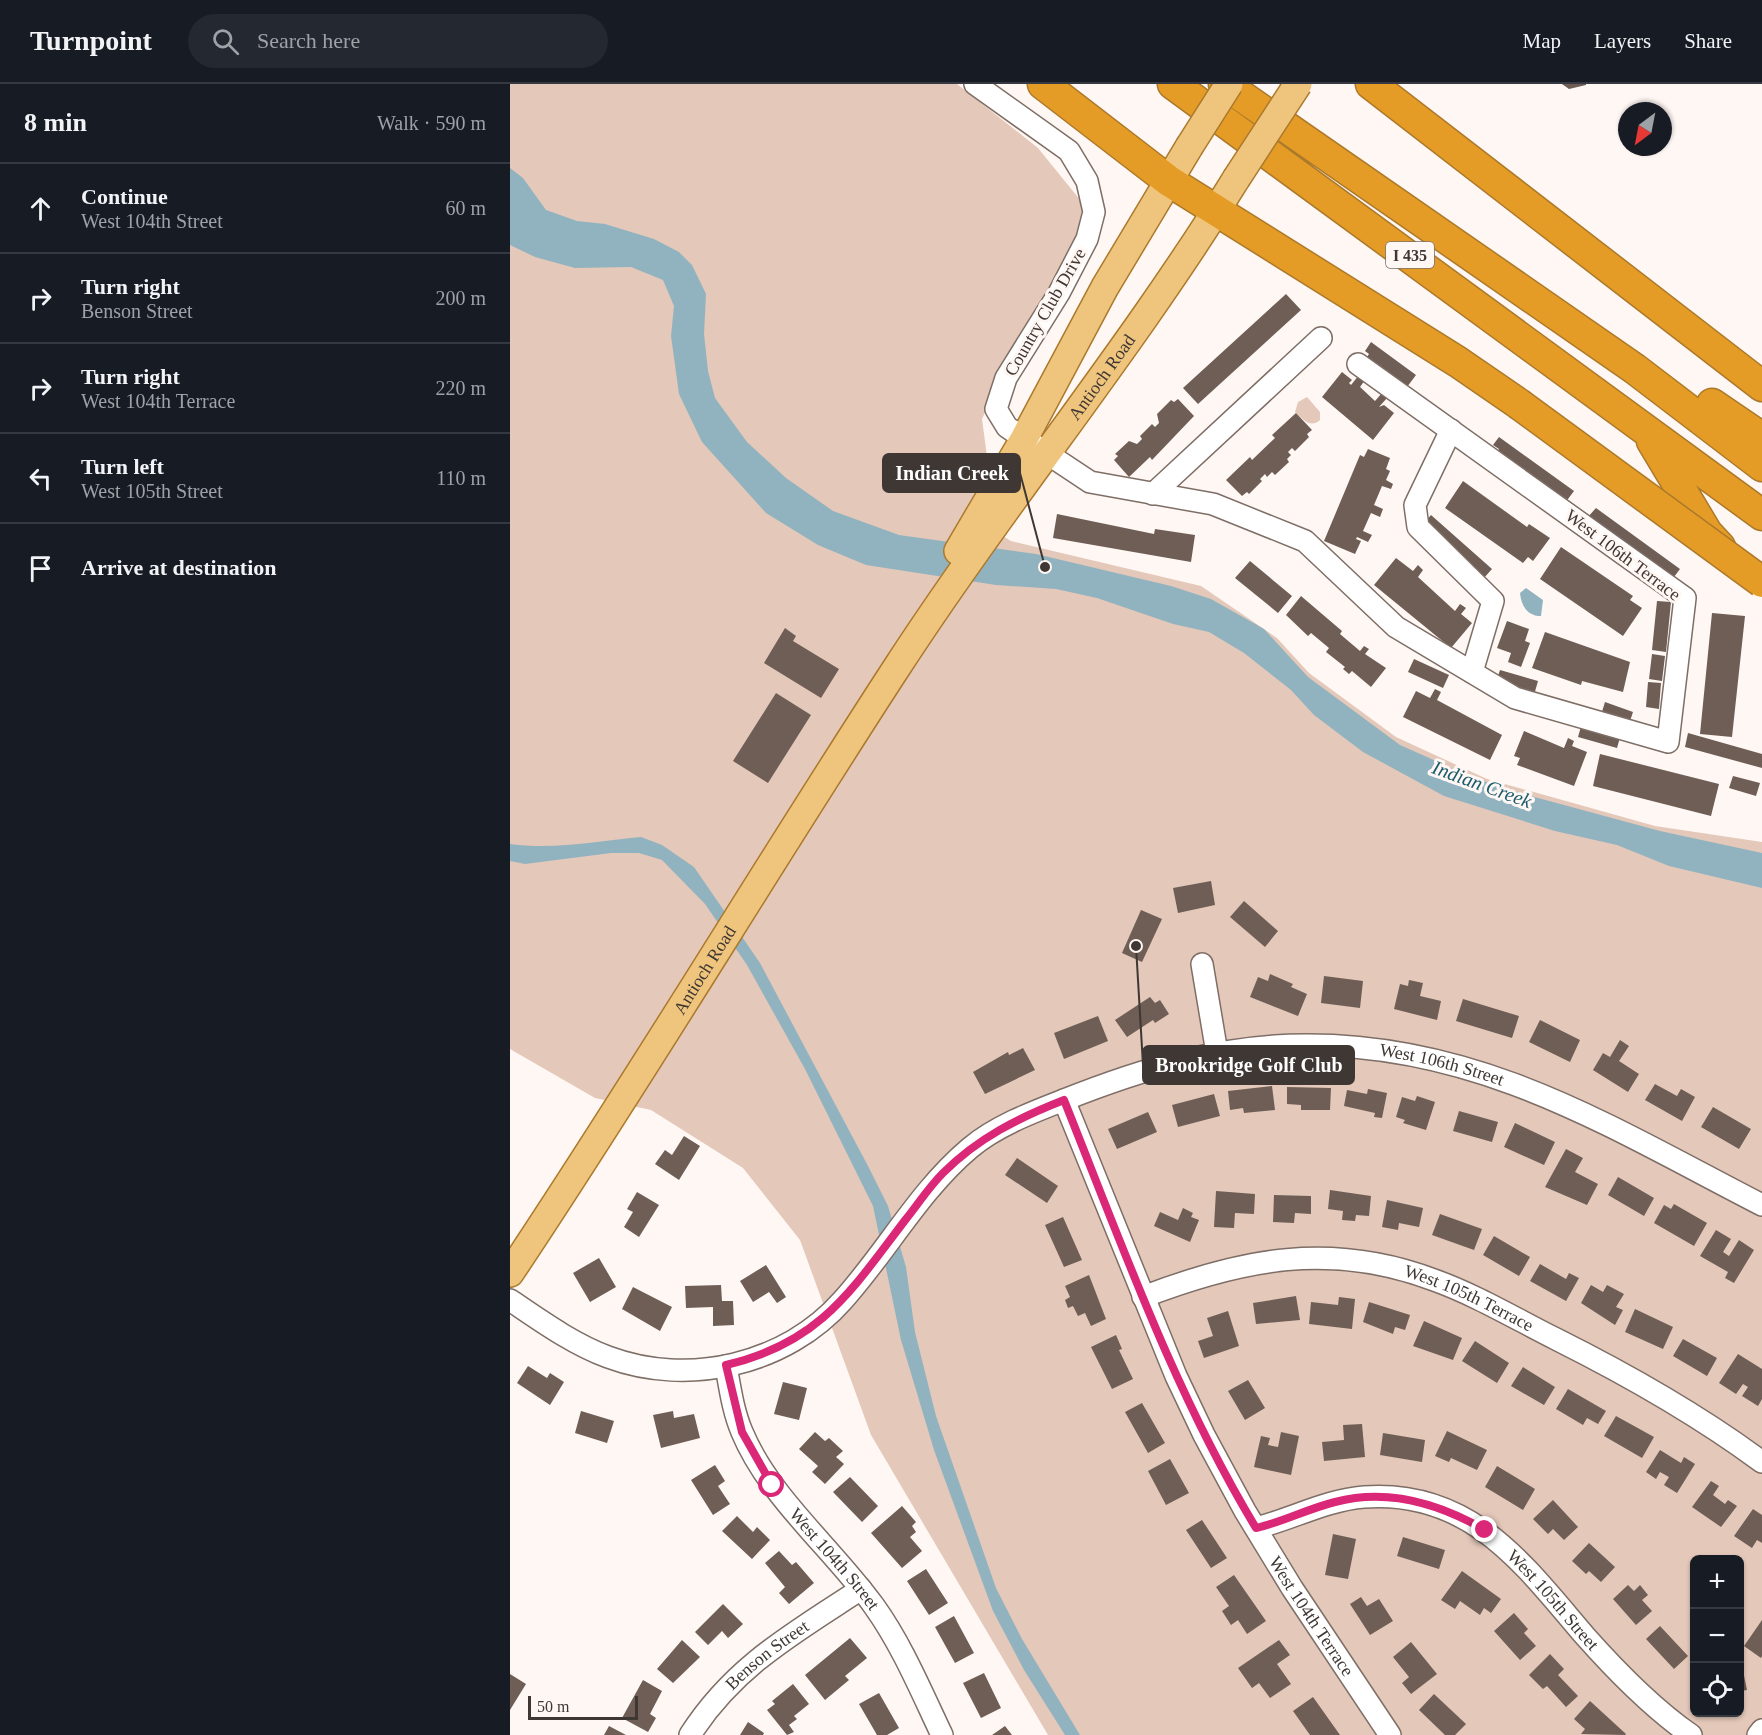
<!DOCTYPE html>
<meta charset="utf-8">
<style>
body{margin:0;font-family:Georgia,serif;background:#242831;color:#f1f3f6}
.controls{position:absolute;right:18px;bottom:18px;display:grid;overflow:hidden;border-radius:9px;box-shadow:0 2px 4px #0004}
.controls button{width:54px;height:54px;display:grid;place-items:center;padding:0;border:0;border-bottom:2px solid #363941;background:#171b24;color:#f1f3f6;font:30px sans-serif}
.compass{position:absolute;left:1108px;top:18px;width:54px;height:54px;border-radius:50%;background:#171b24;box-shadow:0 2px 4px #0004;rotate:212deg}
.scale{position:absolute;left:18px;bottom:15px;width:110px;box-sizing:border-box;padding-left:6px;border:3px solid #3e3733;border-top:0;font-size:16px;line-height:21px;white-space:nowrap;color:#3e3733;-webkit-text-stroke:4px #fff7f3;paint-order:stroke}
.stop{position:absolute;width:18px;height:18px;margin:-14px;border:4px solid #db2777;border-radius:50%;background:#fff}
.stop.end{background:#db2777;border-color:#fff;box-shadow:0 2px 6px #0008}
.list{margin:0;padding:0;list-style:none}
h2{display:flex;justify-content:space-between;align-items:center;height:78px;margin:0;padding:0 24px;font-size:26px}
h2 small{font-size:20px;font-weight:400;color:#9ea1a6}
.list li{display:grid;grid-template-columns:39px 1fr auto;gap:18px;align-items:center;box-sizing:border-box;height:90px;padding:0 24px;border-top:2px solid #363941}
.list b{display:block;font-size:22px;white-space:nowrap}
.list p{margin:0;font-size:20px;white-space:nowrap;color:#9ea1a6}
.list em{font-size:20px;font-style:normal;color:#9ea1a6}
.icon{flex:none;width:33px;height:33px;fill:none;stroke:currentColor;stroke-width:2;stroke-linecap:round;stroke-linejoin:round}
.map{position:relative;flex:none;width:1252px;height:1651px;overflow:hidden}
header{display:flex;align-items:center;gap:36px;box-sizing:border-box;height:84px;padding:0 30px;background:#171b24;border-bottom:2px solid #363941}
header strong{font-size:28px}
nav{display:flex;gap:33px;margin-inline-start:auto;font-size:21px}
.search{width:420px;height:54px;background:#242831;display:flex;align-items:center;gap:15px;box-sizing:border-box;padding:0 21px;border-radius:33px;color:#9ea1a6;font-size:22px}
main{display:flex}
aside{flex:1;background:#171b24}
.map>svg:first-child{display:block}
</style>
<header>
<strong>Turnpoint</strong>
<div class="search"><svg class="icon" aria-label="search" viewBox="0 0 24 24"><circle cx="10" cy="10" r="6"/><path d="M15 15l6 6"/></svg>Search here</div>
<nav><a>Map</a><a>Layers</a><a>Share</a></nav>
</header>
<main>
<aside>
<h2>8 min<small>Walk · 590 m</small></h2>
<ul class="list">
<li><svg class="icon" aria-label="ahead" viewBox="0 0 24 24"><path d="M12 20V5M6 11l6-6 6 6"/></svg><div><b>Continue</b><p>West 104th Street</p></div><em>60 m</em></li>
<li><svg class="icon" aria-label="right" viewBox="0 0 24 24"><path d="M7 20v-9h11M14 6l5 5-5 5"/></svg><div><b>Turn right</b><p>Benson Street</p></div><em>200 m</em></li>
<li><svg class="icon" aria-label="right" viewBox="0 0 24 24"><path d="M7 20v-9h11M14 6l5 5-5 5"/></svg><div><b>Turn right</b><p>West 104th Terrace</p></div><em>220 m</em></li>
<li><svg class="icon" aria-label="left" viewBox="0 0 24 24"><path d="M17 20v-9H6M10 6l-5 5 5 5"/></svg><div><b>Turn left</b><p>West 105th Street</p></div><em>110 m</em></li>
<li><svg class="icon" aria-label="arrive" viewBox="0 0 24 24"><path d="M6 21V4h12l-3 4 3 4H6"/></svg><div><b>Arrive at destination</b></div></li>
</ul>
</aside>
<div class="map">
<svg width="1252" height="1651" viewBox="0 0 1252 1651">
<rect width="100%" height="100%" fill="#fff7f3"/>
<!-- green -->
<path fill="#e4c8ba" fill-rule="evenodd" d="M0 0H447L528 64 575 122 569 156 507 260 472 335 478 380 458 430 501 457 691 502 767 554 799 589 886 653 977 695 1145 742 1252 758V1651H538L361 1351 290 1156 233 1084 141 1026 85 1014 0 965ZM1184 1476H1230V1628H1184Z
M797 313 810 328V336C800 345 793 335 785 328L788 318Z"/>
<!-- water -->
<path fill="#91b3bf" d="M0 84 13 94 36 126 67 137 95 140 144 155 169 168 182 181 196 210 194 250 198 287 205 314 237 358 276 394 323 427 389 451 526 470 661 502 701 515 754 545 798 593 890 661 964 694 1017 711 1150 747 1252 769V804L1159 782 1107 761 1045 747 934 712 853 668 804 631 781 606 734 569 699 548 663 540 587 514 546 505 486 501 356 481 308 461 256 429 192 358 169 310 161 252 164 222 153 196 121 183 65 184 25 173 0 161Z
M1016 504 1033 516 1031 532C1017 532 1011 521 1010 509Z
M131 753 152 761 184 783 250 879 358 1082 378 1122 396 1183 405 1248 426 1332 486 1504 512 1555 570 1651H555L514 1586 483 1527 424 1366 391 1256 363 1122 295 985 237 881 195 820 152 776 129 769H101L15 780 0 777V760C45 766 86 757 131 753Z"/>
<!-- building -->
<path fill="#6e5e56" d="M1052 0H1076V1L1059 5Z
M776 210 791 226 688 320 673 304Z
M861 258 906 291 897 303 857 273 859 270 855 267Z
M832 288 842 296 839 299 841 301 849 291 855 296 850 303 865 317 872 309 877 314 869 323 874 321 884 329 863 356 812 313Z
M668 315 684 332 642 376 640 373 619 393 604 376 608 372 605 370 619 357 627 360 632 355 630 352 642 340 645 343 649 339 647 330 661 316 664 318Z
M786 329 802 346 797 350 799 353 785 367 782 364 778 368 781 371 777 375 779 378 765 391 762 388 757 393 755 390 750 395 752 397 739 410 737 408 732 412 716 396 740 373 742 376 765 354 762 351Z
M989 353 1064 407 1055 419 986 369 989 365 983 361Z
M858 365 880 374 876 385 880 387 876 396 883 400 881 405 872 402 864 421 873 425 870 433 861 429 853 447 862 451 858 458 847 453 846 455 851 457 845 470 814 457 850 371 854 373Z
M953 397 1017 443 1019 440 1040 454 1023 477 1018 473 1013 479 935 424Z
M1086 424 1170 485 1164 493 1077 434Z
M547 430 644 450 645 445 685 451 681 478 543 454Z
M921 431 982 485 973 495 915 438Z
M1051 463 1123 512 1120 516 1132 524 1113 552 1030 495Z
M886 474 903 487 908 481 913 486 908 493 945 527 950 520 956 524 951 530 962 539 941 564 864 501Z
M740 477 782 512 768 529 725 494Z
M791 512 832 547 830 550 850 567 854 562 859 565 855 570 876 584 861 603 842 587 839 590 833 585 835 583 816 568 819 564 801 549 798 552 776 531Z
M1147 517 1161 518 1156 568 1142 566Z
M1202 529 1235 532 1222 653 1190 650Z
M997 537 1019 545 1015 557 1020 559 1011 583 998 578 1001 569 987 564Z
M275 544 286 552 283 557 329 585 311 614 254 579Z
M1035 548 1120 578 1113 608 1072 597 1071 601 1022 584Z
M1142 570 1155 572 1152 597 1139 595Z
M904 575 939 591 933 604 898 588Z
M990 586 1028 597 1024 611 987 595Z
M1138 598 1151 599 1149 625 1136 623Z
M925 605 931 608 927 616 992 651 980 676 893 633 906 607 920 614Z
M266 609 301 631 258 699 223 677Z
M1095 618 1123 628 1119 640 1091 631Z
M1072 639 1111 650 1107 664 1068 653Z
M1014 647 1054 664 1058 654 1064 657 1062 662 1077 668 1064 702 1007 681 1010 674 1004 672Z
M1178 649 1252 670V684L1175 663Z
M1090 670 1209 700 1201 732 1083 702Z
M1223 692 1250 699 1246 712 1219 704Z
M701 797 705 821 668 829 663 804Z
M734 817 768 847 755 863 720 833Z
M631 826 652 835 632 878 612 869Z
M760 890 783 900 781 903 797 910 788 932 740 913 748 893 758 897Z
M814 892 853 897 850 924 811 919Z
M899 896 913 899 910 912 931 917 927 936 884 925 890 900 898 902Z
M640 913 645 919 650 916 659 930 645 939 643 936 617 953 605 936Z
M953 915 1009 932 1002 954 946 937Z
M588 932 598 957 554 975 544 949Z
M1030 936 1070 956 1060 978 1019 958Z
M1110 956 1119 962 1109 977 1129 990 1118 1008 1083 986 1093 969 1100 973Z
M513 964 525 986 475 1010 463 988 498 968 499 971Z
M1145 1000 1167 1012 1171 1005 1185 1013 1172 1037 1135 1016Z
M762 1002 765 1026 734 1029 733 1024 720 1026 718 1007Z
M777 1003 821 1004 820 1026H791V1021L777 1020Z
M858 1005 877 1009 872 1034 864 1033 865 1029 834 1022 837 1006 857 1010Z
M704 1010 710 1032 668 1043 662 1021Z
M907 1012 925 1018 916 1046 893 1039 895 1036 886 1033 892 1013 905 1017Z
M1203 1023 1241 1045 1229 1065 1191 1043Z
M949 1027 988 1038 982 1058 943 1047Z
M638 1028 647 1048 607 1065 598 1045Z
M1005 1039 1045 1058 1034 1081 994 1063Z
M174 1052 190 1062 169 1096 145 1080 155 1066 162 1071Z
M1056 1065 1073 1074 1065 1088 1088 1100 1077 1121 1035 1103Z
M507 1074 548 1102 537 1119 495 1091Z
M1108 1093 1144 1114 1134 1132 1098 1111Z
M820 1106 861 1112 859 1132 846 1131 845 1137 832 1136 833 1127 818 1125Z
M706 1107 745 1110 744 1130 725 1129 724 1144 704 1143Z
M127 1108 149 1121 129 1153 114 1143 123 1128 117 1125Z
M764 1111 801 1112V1130L785 1129 784 1139 763 1138Z
M877 1116 913 1124 909 1143 889 1139 888 1146 872 1143Z
M1164 1120 1197 1139 1184 1162 1144 1139 1154 1121 1161 1125Z
M673 1124 683 1129 681 1133 689 1136 680 1158 644 1142 650 1128 668 1136Z
M930 1130 972 1145 964 1166 922 1151Z
M553 1133 572 1176 554 1183 535 1141Z
M1206 1146 1221 1155 1213 1168 1219 1172 1229 1156 1244 1166 1224 1199 1215 1194 1218 1188 1190 1172Z
M984 1152 1020 1173 1009 1192 973 1171Z
M89 1174 106 1203 80 1218 63 1189Z
M1030 1180 1056 1195 1059 1189 1069 1194 1056 1217 1020 1197Z
M256 1181 276 1213 267 1219 259 1208 243 1218 230 1197Z
M579 1191 596 1235 581 1242 575 1229 568 1232 563 1222 558 1224 555 1216 560 1213 555 1202Z
M211 1201 212 1217H223L224 1241 203 1242V1223L176 1224 175 1202Z
M1081 1201 1093 1208 1097 1201 1114 1210 1106 1223 1113 1226 1105 1241 1071 1219Z
M123 1203 162 1223 150 1247 112 1225Z
M786 1212 790 1236 746 1240 743 1219Z
M829 1213 845 1215 842 1245 799 1240 801 1218 828 1221Z
M859 1218 900 1231 895 1246 885 1243 883 1250 853 1238Z
M1125 1225 1163 1243 1153 1265 1115 1248Z
M718 1227 729 1262 694 1274 688 1257 703 1252 697 1234Z
M914 1237 952 1254 943 1276 903 1262Z
M606 1251 612 1265 609 1266 623 1295 602 1305 581 1263Z
M1173 1255 1207 1274 1197 1292 1163 1272Z
M965 1257 999 1279 987 1299 952 1277Z
M1228 1270 1252 1285V1315L1248 1322 1232 1312 1238 1303 1233 1300 1226 1310 1209 1299Z
M18 1282 37 1294 40 1289 54 1298 40 1321 7 1299Z
M1013 1283 1045 1303 1034 1321 1001 1302Z
M738 1296 755 1324 735 1336 718 1307Z
M273 1298 297 1304 289 1336 264 1330Z
M1058 1305 1096 1327 1088 1340 1077 1334 1073 1341 1046 1325Z
M632 1319 655 1359 638 1369 615 1328Z
M71 1327 104 1337 97 1359 65 1349Z
M163 1327 164 1334 184 1330 190 1354 151 1364 143 1331Z
M1106 1332 1144 1353 1132 1374 1094 1352Z
M852 1340 855 1373 814 1377 812 1358 834 1356 833 1341Z
M937 1347 977 1366 967 1386 941 1374 939 1378 925 1372Z
M305 1348 315 1357 319 1354 333 1367 326 1373 334 1380 315 1400 302 1388 308 1382 289 1365Z
M771 1348 789 1352 781 1391 744 1383 751 1352 760 1354 758 1361 768 1363Z
M873 1349 915 1356 912 1378 870 1371Z
M1150 1366 1171 1379 1174 1373 1185 1380 1167 1409 1154 1401 1159 1393 1150 1388 1146 1395 1136 1388Z
M660 1375 679 1409 656 1421 638 1387Z
M205 1381 215 1397 208 1402 220 1420 203 1431 181 1396Z
M987 1382 1025 1405 1013 1426 975 1403Z
M340 1393 368 1422 352 1438 323 1408Z
M1201 1397 1209 1402 1203 1411 1215 1420 1218 1416 1227 1422 1211 1443 1182 1423Z
M1043 1416 1068 1443 1054 1456 1043 1445 1038 1450 1023 1435Z
M392 1422 406 1438 402 1442 406 1448 400 1453 412 1467 392 1484 361 1449Z
M1243 1425 1252 1431V1459L1247 1456 1242 1464 1224 1452Z
M227 1432 243 1448 247 1443 260 1456 242 1475 212 1447Z
M692 1436 717 1474 701 1484 676 1446Z
M823 1450 846 1455 838 1495 815 1491Z
M893 1453 935 1466 929 1485 887 1472Z
M1079 1459 1105 1483 1091 1498 1079 1487 1076 1490 1062 1477Z
M269 1467 282 1481 286 1478 304 1499 279 1520 269 1509 275 1503 255 1479Z
M416 1485 438 1519 419 1531 397 1497Z
M952 1487 991 1515 981 1529 974 1524 970 1531 950 1517 945 1525 931 1516Z
M724 1491 756 1537 737 1550 728 1536 721 1541 712 1527 719 1522 706 1503Z
M1118 1501 1124 1507 1130 1501 1138 1511 1132 1516 1142 1527 1126 1541 1103 1515Z
M851 1513 857 1522 869 1515 883 1537 860 1551 840 1520Z
M213 1520 233 1540 218 1554 212 1547 198 1561 185 1548Z
M1004 1529 1018 1545 1014 1549 1026 1562 1010 1576 984 1547Z
M444 1532 464 1569 445 1579 425 1543Z
M1252 1536V1572L1251 1574 1234 1562Z
M1150 1542 1178 1572 1164 1585 1136 1555Z
M340 1554 357 1574 335 1592 339 1596 315 1616 295 1591Z
M172 1556 190 1573 163 1599 147 1585Z
M769 1556 780 1571 767 1580 781 1600 760 1614 749 1599 742 1604 728 1584Z
M901 1558 927 1590 901 1610 892 1599 899 1593 883 1573Z
M1040 1570 1054 1585 1048 1591 1068 1612 1056 1623 1037 1602 1033 1605 1019 1591Z
M1230 1582H1232L1237 1606 1230 1607Z
M474 1589 491 1624 471 1634 453 1599Z
M0 1590 16 1600 0 1626Z
M133 1596 152 1607 140 1630 146 1634 138 1648 112 1634Z
M283 1600 299 1620 284 1632 287 1635 279 1641 284 1648 277 1651 257 1626 265 1620 262 1617Z
M369 1609 389 1644 377 1651H367L349 1620Z
M924 1610 956 1640 945 1651H935L909 1626Z
M803 1613 830 1651H800L783 1627Z
M1080 1617 1116 1650 1115 1651 1071 1650 1075 1645 1064 1635Z
M238 1638 254 1649 253 1651H230Z
M99 1642 116 1651H94Z
M495 1642 502 1651H482Z"/>
<g fill="none" stroke-linecap="round" stroke-linejoin="round">
<defs>
<g id="minor">
<path d="M465 0 559 67 577 97 584 128 577 155 549 209 496 294 486 325 497 343 580 398 703 420 795 457 886 543 1005 614 1158 658 1175 514 848 280"/>
<path d="M941 346 905 421 908 443 983 517 962 588"/>
<path d="M643 410 811 254"/>
<path d="M692 880 707 969"/>
<path id="s1" d="M554 1016 666 1292 694 1351 735 1427 782 1504 880 1651"/>
<path id="s2" d="M633 1213C732 1175 821 1157 924 1196 966 1211 1006 1235 1046 1255 1118 1291 1187 1330 1252 1378"/>
<path id="s3" d="M0 1216C31 1237 63 1260 98 1273 178 1303 276 1281 333 1216 377 1167 409 1107 460 1064 486 1042 523 1028 554 1016 632 985 711 961 795 961 971 960 1102 1044 1252 1121"/>
<path id="s4" d="M216 1282C220 1304 223 1327 232 1348 259 1413 323 1465 364 1522 392 1561 411 1607 432 1651"/>
<path id="s5" d="M746 1444C782 1435 816 1416 854 1413 961 1405 1014 1481 1075 1552 1107 1588 1142 1624 1181 1651"/>
<path id="s6" d="M180 1651C224 1582 284 1549 351 1505"/>
<path d="M1248 1651 1252 1646"/>
</g>
<g id="major">
<path d="M448 467 514 355 595 203 679 63"/>
<path id="s7" d="M0 1189C133 990 256 784 387 583 495 417 622 264 726 95"/>
</g>
<path id="highway" d="M533 0 659 97 948 278 1009 320
M663 0 1252 431
M714 0 1125 285 1252 382
M861 0 1252 302
M1202 320 1252 354
M1142 357 1197 449 1210 463"/>
</defs>
<!-- minor casing -->
<use href="#minor" stroke="#7e6e66" stroke-width="24"/>
<!-- major casing -->
<use href="#major" stroke="#ab792b" stroke-width="30"/>
<!-- highway casing -->
<use href="#highway" stroke="#ab792b" stroke-width="33"/>
<!-- minor -->
<use href="#minor" stroke="#fff" stroke-width="21"/>
<!-- major -->
<use href="#major" stroke="#efc47d" stroke-width="27"/>
<!-- highway -->
<use href="#highway" stroke="#e59c26" stroke-width="30"/>
<defs>
<path id="major-bridge" d="M679 63 719 0
M726 95 788 0"/>
<path id="highway-bridge" d="M1009 320 1252 498"/>
</defs>
<!-- major-bridge casing -->
<use href="#major-bridge" stroke="#ab792b" stroke-width="30" stroke-linecap="butt"/>
<!-- highway-bridge casing -->
<use href="#highway-bridge" stroke="#ab792b" stroke-width="33" stroke-linecap="butt"/>
<!-- major-bridge -->
<use href="#major-bridge" stroke="#efc47d" stroke-width="27"/>
<!-- highway-bridge -->
<use href="#highway-bridge" stroke="#e59c26" stroke-width="30"/>
</g>
<g fill="none" stroke-linecap="round" stroke-linejoin="round">
<!-- route -->
<path stroke="#db2777" stroke-width="8" d="M262 1401 232 1348 216 1281C310 1259 341 1207 396 1135 408 1120 419 1103 433 1089 468 1054 508 1034 554 1016 612 1161 665 1310 746 1444 773 1438 797 1425 825 1418 877 1404 930 1420 975 1446"/>
</g>
<g text-anchor="middle" stroke-width="6" stroke-linejoin="round" paint-order="stroke">
<!-- shield labels -->
<rect fill="#fff7f3" stroke="#78716d" stroke-width="1.5" x="876" y="158" width="48" height="26" rx="4.5"/>
<g font-size="16" font-weight="bold" fill="#3e3733">
<text x="900" y="177">I 435</text>
</g>
<!-- street labels -->
<g font-size="18" fill="#3e3733" stroke="#fff7f3">
<text transform="translate(535 228) rotate(-60)" y="6">Country Club Drive</text>
<text dy="6" stroke="none"><textPath href="#s7" startOffset="1074">Antioch Road</textPath></text>
<text transform="translate(1113 471) rotate(37)" y="6">West 106th Terrace</text>
<text dy="6" stroke="none"><textPath href="#s7" startOffset="360">Antioch Road</textPath></text>
<text dy="6" stroke="none"><textPath href="#s3" startOffset="1062">West 106th Street</textPath></text>
<text dy="6" stroke="none"><textPath href="#s2" startOffset="338">West 105th Terrace</textPath></text>
<text dy="6" stroke="none"><textPath href="#s4" startOffset="226">West 104th Street</textPath></text>
<text dy="6" stroke="none"><textPath href="#s5" startOffset="338">West 105th Street</textPath></text>
<text dy="6" stroke="none"><textPath href="#s1" startOffset="574">West 104th Terrace</textPath></text>
<text dy="6" stroke="none"><textPath href="#s6" startOffset="112">Benson Street</textPath></text>
</g>
<!-- water labels -->
<g font-size="20" font-style="italic" fill="#1a5c6e" stroke="#fff7f3">
<text transform="translate(972 700) rotate(20)" y="7">Indian Creek</text>
</g>
</g>
<!-- callouts -->
<path fill="none" stroke="#3e3733" stroke-width="2" d="M535 483L510 389M626 862L633 981"/>
<g fill="#3e3733" stroke="#fff7f3" stroke-width="2">
<circle cx="535" cy="483" r="6"/>
<circle cx="626" cy="862" r="6"/>
</g>
<g fill="#3e3733" stroke="#3e3733" stroke-width="2">
<rect x="373" y="370" width="137" height="38" rx="6"/>
<rect x="633" y="962" width="211" height="38" rx="6"/>
</g>
<g font-size="20" text-anchor="middle" font-weight="bold" fill="#fff">
<text x="442" y="396">Indian Creek</text>
<text x="739" y="988">Brookridge Golf Club</text>
</g>
</svg>
<div class="controls">
<button>+</button>
<button>−</button>
<button><svg class="icon" aria-label="locate" viewBox="0 0 24 24"><circle cx="12" cy="12" r="6"/><path d="M12 2v4M12 18v4M2 12h4M18 12h4"/></svg></button>
</div>
<svg class="compass" viewBox="-18 -18 36 36"><path d="M0-13l5 13h-10z" fill="#e53935"/><path d="M0 13l5-13h-10z" fill="#9ea1a6"/></svg>
<div class="scale">50 m</div>
<div class="stop" style="left:262px;top:1401px"></div>
<div class="stop end" style="left:975px;top:1446px"></div>
</div>
</main>
